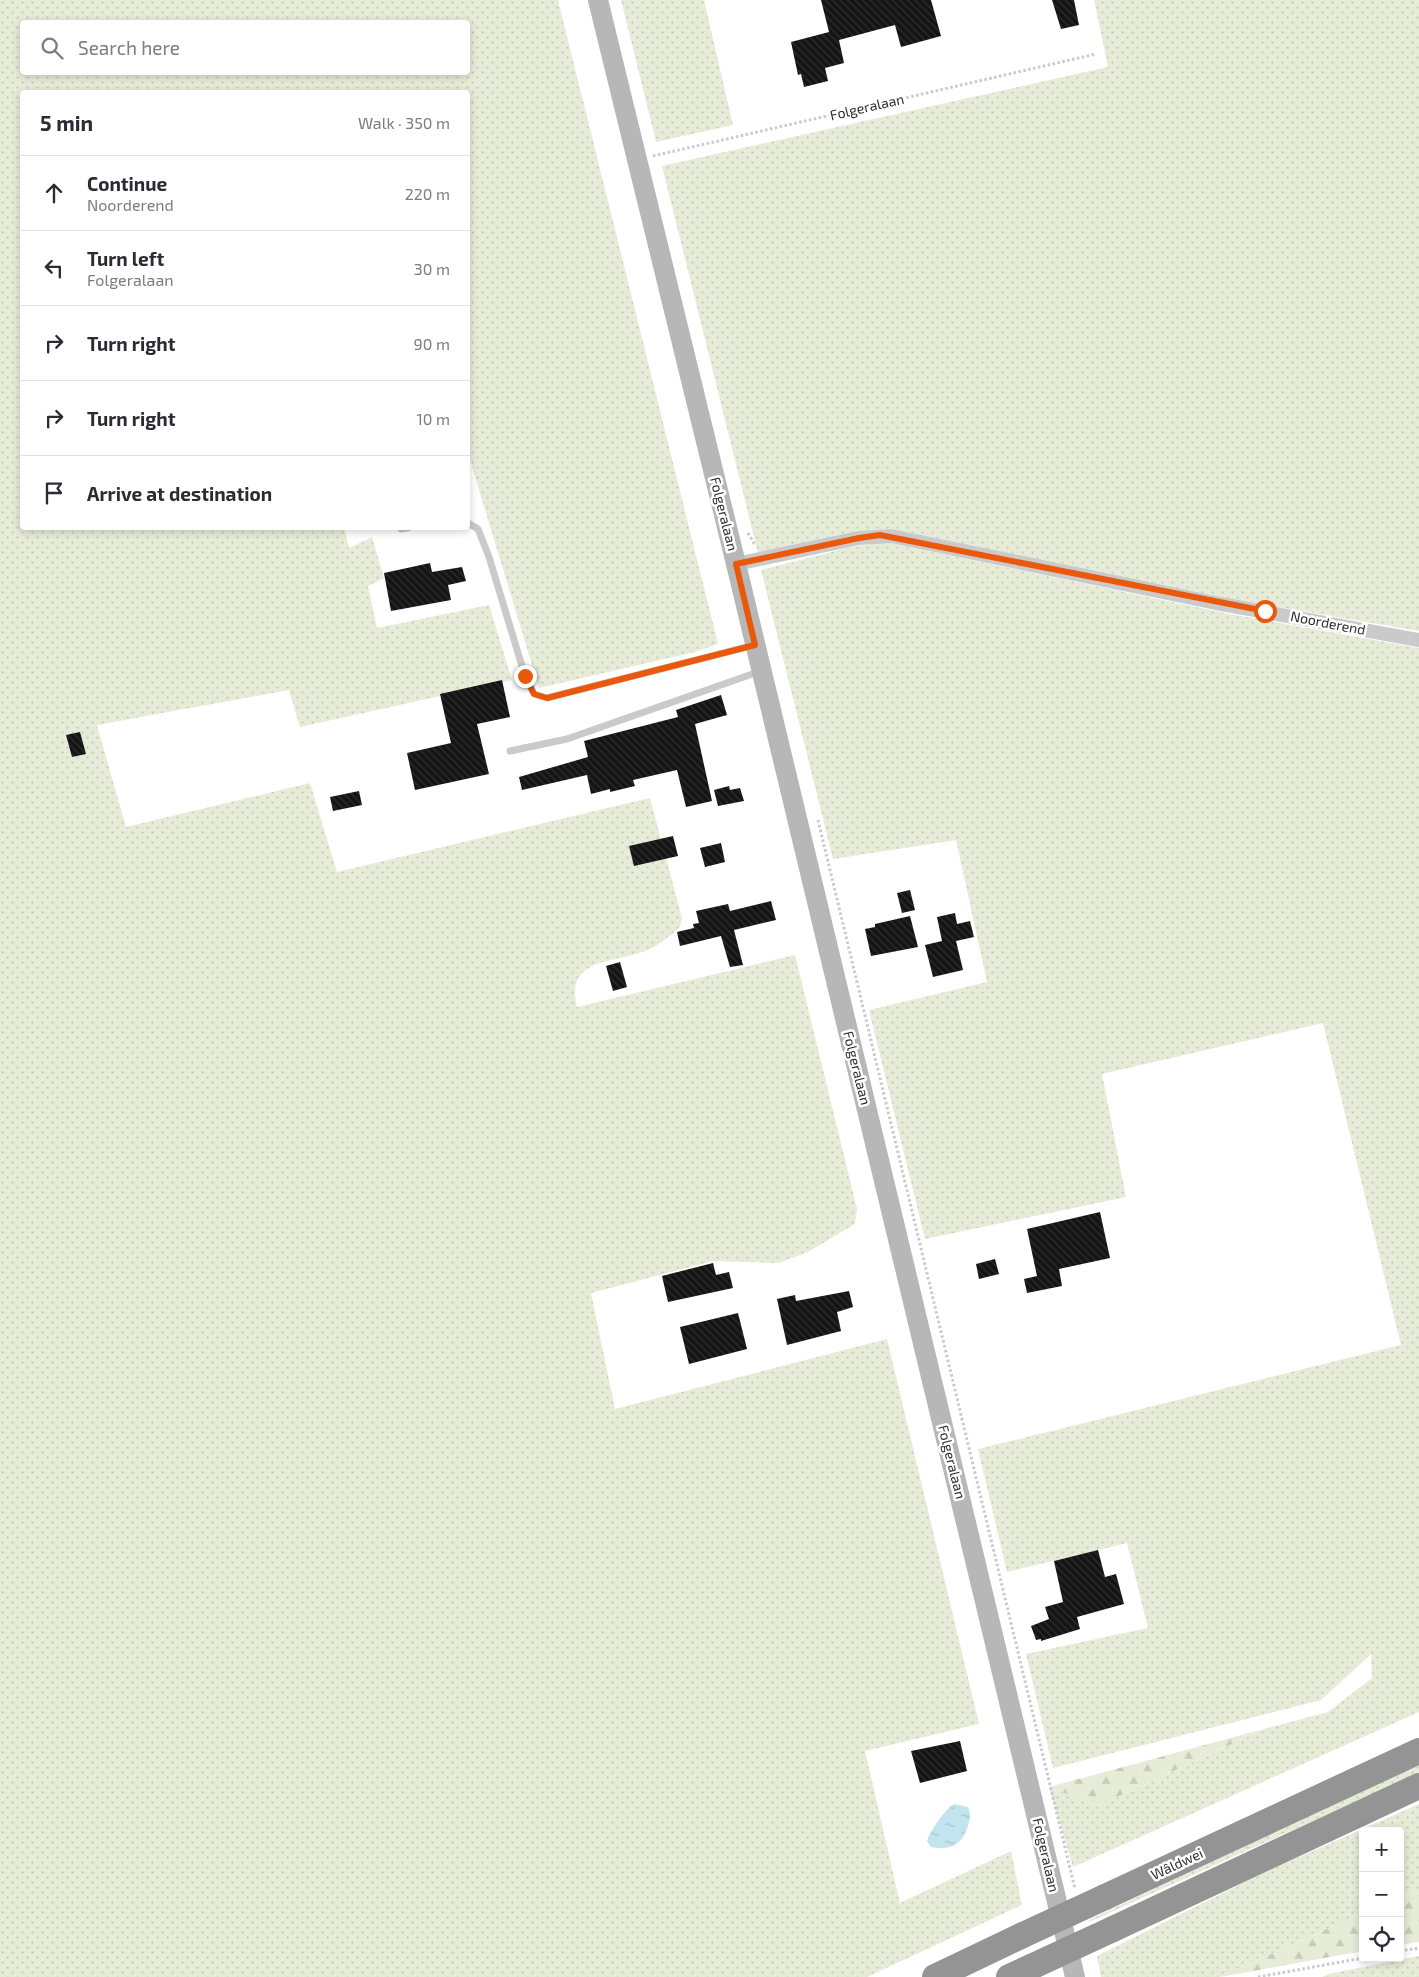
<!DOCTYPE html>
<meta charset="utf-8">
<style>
body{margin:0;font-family:"Exo 2",sans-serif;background:#f2f2f3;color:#2b2b33}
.controls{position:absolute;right:15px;bottom:15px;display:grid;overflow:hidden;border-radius:5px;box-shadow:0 2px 8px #0003}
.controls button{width:45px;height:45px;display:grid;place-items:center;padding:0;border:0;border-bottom:1px solid #e1e1e2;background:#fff;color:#2b2b33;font:25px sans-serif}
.stop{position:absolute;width:15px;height:15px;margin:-11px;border:4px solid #ea580c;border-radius:50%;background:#fff}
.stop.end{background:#ea580c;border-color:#fff;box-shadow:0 1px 5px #0008}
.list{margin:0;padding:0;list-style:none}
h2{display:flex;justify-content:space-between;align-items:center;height:65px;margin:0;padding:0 20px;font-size:21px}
h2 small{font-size:16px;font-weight:400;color:#7c7c81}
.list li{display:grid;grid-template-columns:32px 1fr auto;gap:15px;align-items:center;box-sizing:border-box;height:75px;padding:0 20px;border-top:1px solid #e1e1e2}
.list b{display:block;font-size:19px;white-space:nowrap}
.list p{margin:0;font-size:16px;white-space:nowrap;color:#7c7c81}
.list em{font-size:16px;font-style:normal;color:#7c7c81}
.icon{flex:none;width:28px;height:28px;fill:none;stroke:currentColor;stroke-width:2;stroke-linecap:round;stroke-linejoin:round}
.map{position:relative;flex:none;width:1419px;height:1977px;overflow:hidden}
.search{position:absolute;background:#fff;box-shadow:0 2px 8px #0003;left:20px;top:20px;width:450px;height:55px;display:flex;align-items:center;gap:12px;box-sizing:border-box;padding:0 18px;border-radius:5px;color:#7c7c81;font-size:19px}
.panel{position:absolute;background:#fff;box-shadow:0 2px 8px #0003;left:20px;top:90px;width:450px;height:440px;border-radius:5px}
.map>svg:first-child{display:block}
</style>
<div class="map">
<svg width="1419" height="1977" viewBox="0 0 1419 1977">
<defs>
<pattern id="grass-dots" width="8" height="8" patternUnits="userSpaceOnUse" patternTransform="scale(1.25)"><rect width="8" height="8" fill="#e6ecd8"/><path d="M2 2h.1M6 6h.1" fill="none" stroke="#c6cbba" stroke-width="1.8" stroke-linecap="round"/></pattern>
<pattern id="forest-firs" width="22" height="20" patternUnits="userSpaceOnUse" patternTransform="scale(1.25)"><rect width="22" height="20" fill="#e6ecd8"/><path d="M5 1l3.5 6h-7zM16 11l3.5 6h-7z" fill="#c6cbba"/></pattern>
<pattern id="water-ripples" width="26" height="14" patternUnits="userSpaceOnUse" patternTransform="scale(1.25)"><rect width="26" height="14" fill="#c2e4ee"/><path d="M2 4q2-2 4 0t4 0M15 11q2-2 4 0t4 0" fill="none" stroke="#a7c4cc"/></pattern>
<pattern id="building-back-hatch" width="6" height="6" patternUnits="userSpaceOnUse" patternTransform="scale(1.25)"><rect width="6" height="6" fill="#141414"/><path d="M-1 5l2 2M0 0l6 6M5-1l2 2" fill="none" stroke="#2e2e2e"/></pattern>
</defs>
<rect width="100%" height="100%" fill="#fff"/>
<!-- grass -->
<path fill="url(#grass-dots)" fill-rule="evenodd" d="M0 0H558L718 644 695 652 539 688 470 460H468V92H22V528H344L349 548 372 537 384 578 368 586 377 628 489 605 512 680 300 727 289 690 97 725 126 827 310 783 337 872 650 798 682 918 680 927C669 937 657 947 642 952 611 963 565 959 577 1007L795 955 857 1209 855 1224 808 1252 779 1263 713 1261 591 1293 615 1409 887 1339 979 1724 865 1751 900 1903 1011 1851 1022 1905 867 1977H0ZM22 22H468V72H22Z
M621 0H704L733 125 656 142Z
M1094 0H1419V631L1227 598 885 529 758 553 662 166 1108 67Z
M886 542 1230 614 1419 648V1712L1073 1867 1049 1787 1098 1806 1264 1729 1328 1712 1372 1678 1371 1654 1321 1700 1053 1768 1026 1654 1148 1628 1127 1543 1007 1572 978 1449 1401 1345 1323 1023 1102 1074 1126 1197 925 1239 869 1010 987 982 956 840 833 859 761 570 851 547Z
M1419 1762V1773L1089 1922V1920Z
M1419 1804V1889L1400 1897V1831H1363V1913L1220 1977H1101L1097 1956 1259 1875Z
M1419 1956V1977H1322L1329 1974Z"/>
<!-- forest -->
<path fill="url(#forest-firs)" d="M1264 1729 1098 1806 1049 1787Z
M1419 1889V1942L1400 1945V1897Z
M1363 1913V1951L1220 1977Z"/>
<!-- water -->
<path fill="url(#water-ripples)" d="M954 1804 968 1807C971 1814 970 1818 968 1826 962 1845 950 1851 931 1847L927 1841C930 1831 945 1809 954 1804Z"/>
<!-- building -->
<path fill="url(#building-back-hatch)" d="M821 0H931L941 36 901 47 895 25 839 40 844 63 825 68 828 81 804 87 801 74 798 75 791 42 829 32Z
M1052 0H1074L1079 25 1061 29Z
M430 563 432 572 462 567 466 581 448 585 451 600 391 611 384 573Z
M502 680 510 717 477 724 489 774 415 790 407 753 451 743 440 694Z
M721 695 727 715 695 724 712 801 686 807 677 770 633 780 635 786 610 792V789L591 794 587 775 522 790 519 777 588 757 584 741 678 717 676 710Z
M80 732 86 754 72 757 66 735Z
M729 786 730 790 740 788 744 801 718 806 714 790Z
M359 791 362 805 333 811 330 797Z
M673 836 678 856 634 866 629 846Z
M721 843 725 862 705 867 700 848Z
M910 890 915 910 902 913 897 893Z
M771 901 776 920 734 930 743 965 730 967 721 936 680 946 677 932 694 928 693 924 699 923 696 911 728 904 730 911Z
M955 913 957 924 970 921 974 937 956 941 963 970 933 977 925 945 942 941 937 917Z
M910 916 918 947 871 956 865 929 875 927V924Z
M620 962 627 987 613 991 606 966Z
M1100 1212 1110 1258 1059 1269 1062 1286 1027 1293 1024 1279 1037 1276 1027 1229Z
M995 1259 999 1274 979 1279 976 1264Z
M713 1263 716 1275 729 1272 733 1288 668 1302 662 1276Z
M849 1291 853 1307 837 1312 841 1331 787 1345 777 1299 795 1295 796 1301Z
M738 1313 747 1349 689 1364 680 1327Z
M1098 1550 1105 1577 1116 1574 1124 1604 1077 1617 1080 1629 1041 1641V1639L1036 1640 1031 1626 1049 1619 1045 1607 1063 1602 1054 1561Z
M960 1741 967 1771 920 1783 911 1751Z"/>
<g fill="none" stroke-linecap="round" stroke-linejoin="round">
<!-- path -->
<path stroke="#cacaca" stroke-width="3" stroke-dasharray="2.5 2.5" stroke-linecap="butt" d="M653 156 1096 54
M748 533 755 545
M818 820 1075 1889
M1400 1951 1419 1948
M1258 1977 1363 1958"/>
<!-- lane -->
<path stroke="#cacaca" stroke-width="7" d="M468 523 478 529 489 557 525 676 534 694 547 698 755 645
M401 529 408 528
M510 751 567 739 761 671"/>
<!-- street -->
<path stroke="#cacaca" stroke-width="14" d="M736 564 859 538 891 536 1216 603 1419 640"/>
<!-- secondary -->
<path stroke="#b7b7b7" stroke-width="20" d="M598 0 736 564 1075 1977"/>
<!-- highway -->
<path stroke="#949494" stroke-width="26" d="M1105 1897 1419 1751
M1113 1929 1419 1786
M935 1977 1023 1935
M1009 1977 1031 1967"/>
<!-- highway-bridge -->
<path stroke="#949494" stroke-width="26" d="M1023 1935 1105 1897
M1031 1967 1113 1929"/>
</g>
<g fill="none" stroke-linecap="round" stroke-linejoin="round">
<!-- route -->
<path stroke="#ea580c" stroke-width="6" d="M525 676 534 694 547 698 755 645 736 564 859 538 880 535 1265 611"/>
</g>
<g text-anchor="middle" stroke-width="5" stroke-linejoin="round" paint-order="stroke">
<!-- street labels -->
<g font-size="14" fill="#2d2d2d" stroke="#fff">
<text transform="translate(867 107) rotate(-13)" y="5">Folgeralaan</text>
<text transform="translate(724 514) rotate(76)" y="5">Folgeralaan</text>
<text transform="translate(1328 623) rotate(11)" y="5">Noorderend</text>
<text transform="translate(857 1068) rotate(76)" y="5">Folgeralaan</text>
<text transform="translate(952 1462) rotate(76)" y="5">Folgeralaan</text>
<text transform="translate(1046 1855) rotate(77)" y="5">Folgeralaan</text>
<text transform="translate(1177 1864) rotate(-25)" y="5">Wâldwei</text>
</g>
</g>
</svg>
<div class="controls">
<button>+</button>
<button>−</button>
<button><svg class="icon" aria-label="locate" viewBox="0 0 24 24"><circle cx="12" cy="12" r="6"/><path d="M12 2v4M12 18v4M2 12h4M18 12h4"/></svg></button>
</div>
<div class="stop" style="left:1265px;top:611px"></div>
<div class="stop end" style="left:525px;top:676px"></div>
<div class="search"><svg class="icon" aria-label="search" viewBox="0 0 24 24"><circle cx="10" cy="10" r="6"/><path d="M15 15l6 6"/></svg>Search here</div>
<section class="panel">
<h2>5 min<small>Walk · 350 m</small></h2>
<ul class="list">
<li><svg class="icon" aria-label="ahead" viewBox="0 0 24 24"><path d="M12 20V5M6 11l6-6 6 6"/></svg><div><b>Continue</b><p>Noorderend</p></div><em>220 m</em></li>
<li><svg class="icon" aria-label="left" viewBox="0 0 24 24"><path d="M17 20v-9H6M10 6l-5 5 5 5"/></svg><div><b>Turn left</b><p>Folgeralaan</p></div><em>30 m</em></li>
<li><svg class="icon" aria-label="right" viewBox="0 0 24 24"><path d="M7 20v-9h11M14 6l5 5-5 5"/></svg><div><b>Turn right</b></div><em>90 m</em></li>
<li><svg class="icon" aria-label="right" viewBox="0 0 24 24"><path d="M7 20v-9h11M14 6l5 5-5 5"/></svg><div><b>Turn right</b></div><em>10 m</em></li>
<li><svg class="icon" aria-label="arrive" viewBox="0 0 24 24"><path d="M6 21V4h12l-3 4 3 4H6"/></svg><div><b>Arrive at destination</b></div></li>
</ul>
</section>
</div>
